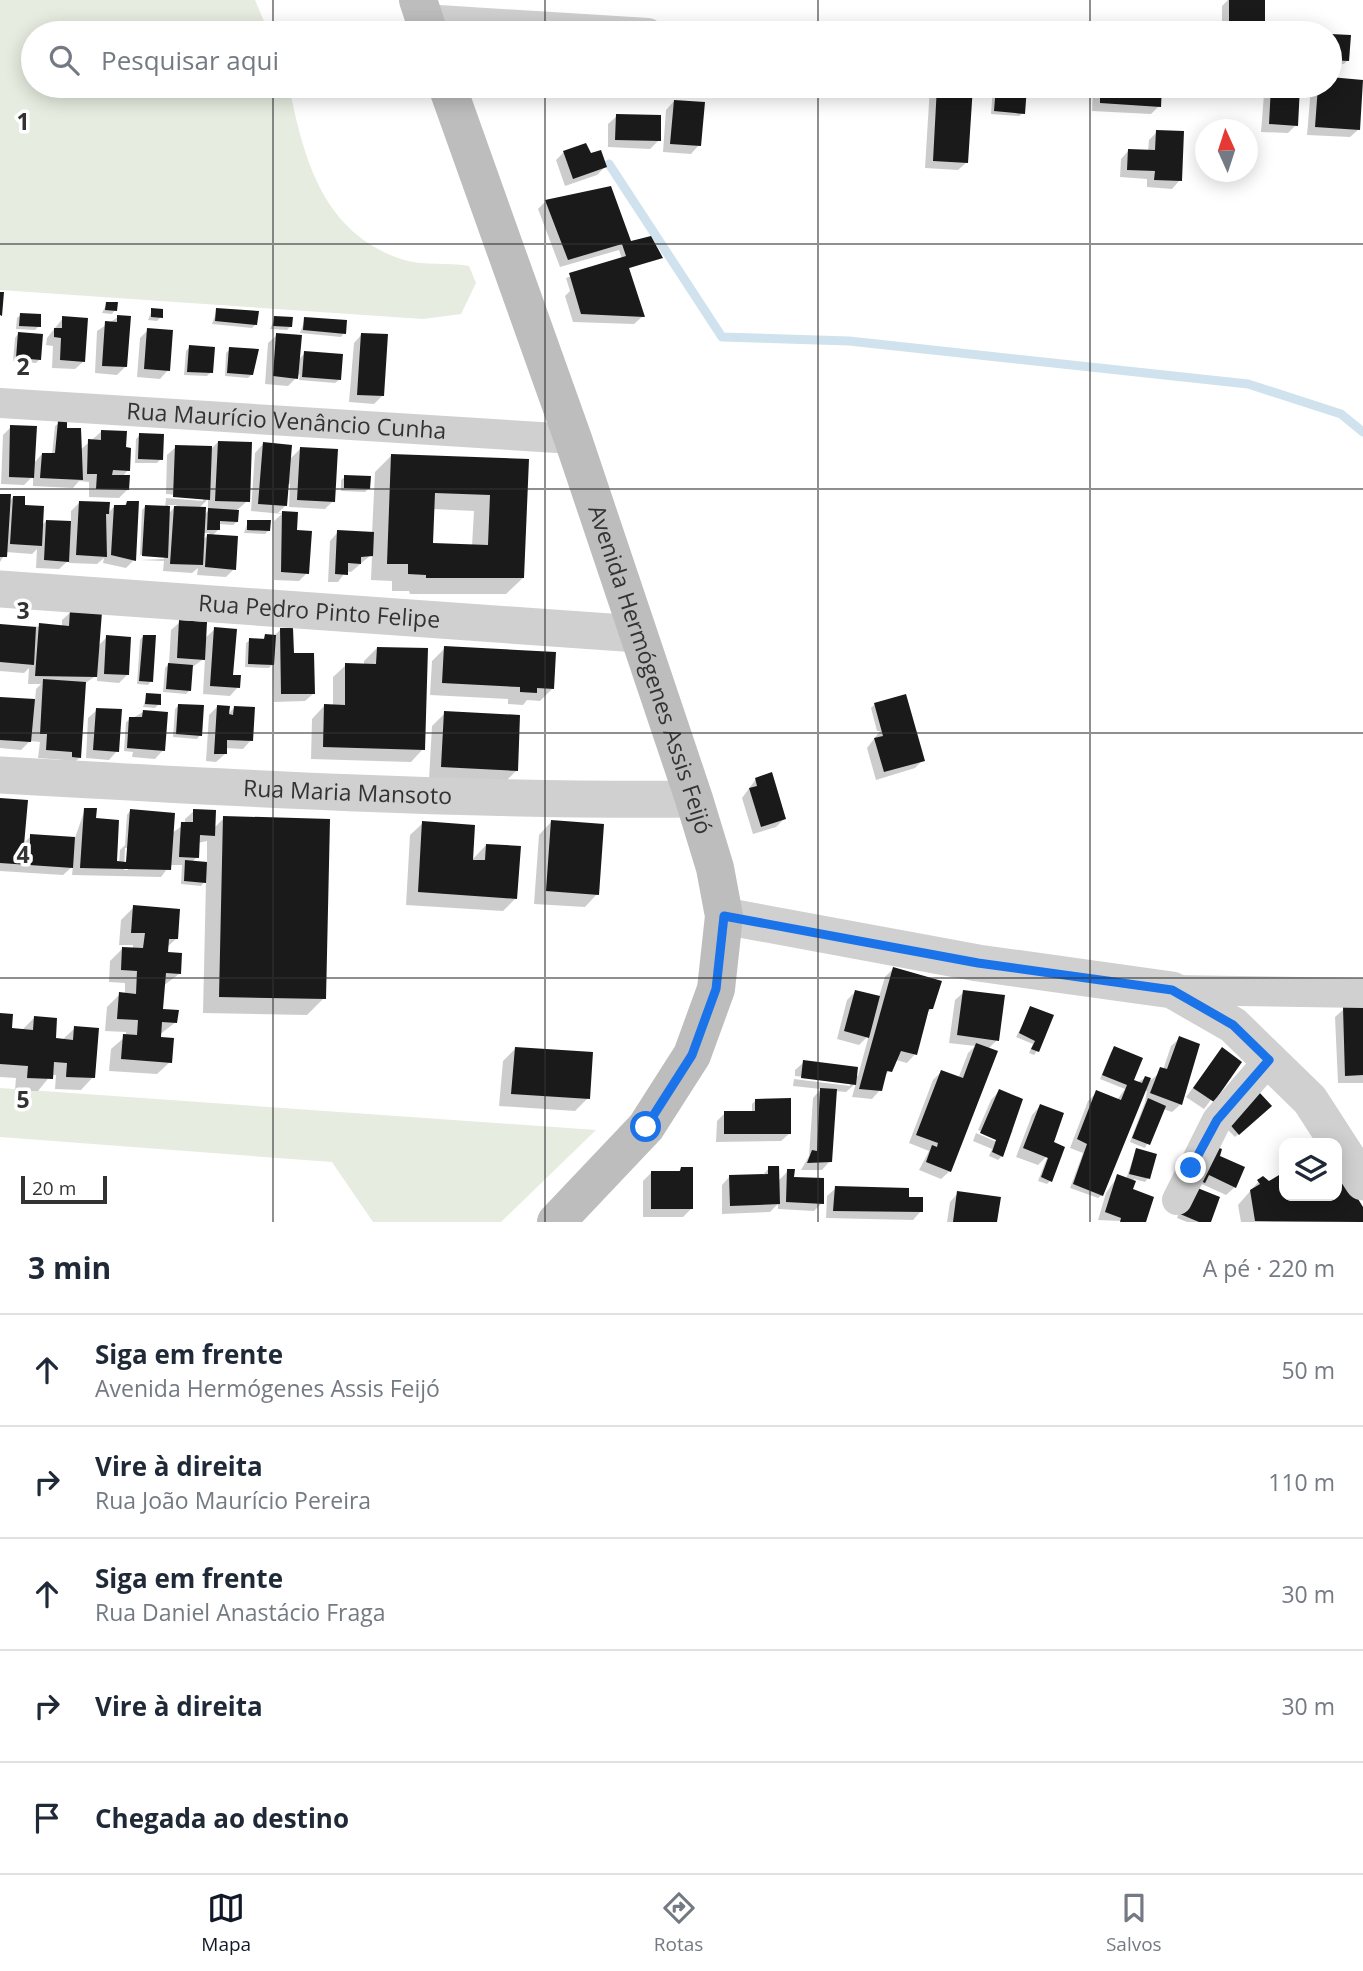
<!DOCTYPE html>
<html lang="pt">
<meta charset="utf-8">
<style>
body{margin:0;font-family:"Open Sans",sans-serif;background:#f2f2f3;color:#1f2937}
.controls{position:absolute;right:21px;bottom:21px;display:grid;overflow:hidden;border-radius:14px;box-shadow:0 4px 18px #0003}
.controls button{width:63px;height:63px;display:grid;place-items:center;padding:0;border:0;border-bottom:2px solid #e0e1e3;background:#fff;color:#1f2937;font:35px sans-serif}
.compass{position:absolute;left:1195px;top:119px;width:63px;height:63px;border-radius:50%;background:#fff;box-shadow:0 4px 18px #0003;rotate:357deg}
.scale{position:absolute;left:21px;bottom:18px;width:86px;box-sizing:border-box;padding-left:7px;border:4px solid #333;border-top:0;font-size:19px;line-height:24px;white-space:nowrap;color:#333;-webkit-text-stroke:5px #fff;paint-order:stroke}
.stop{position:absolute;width:21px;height:21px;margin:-16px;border:5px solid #1a73e8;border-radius:50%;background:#fff}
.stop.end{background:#1a73e8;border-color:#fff;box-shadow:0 2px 7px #0008}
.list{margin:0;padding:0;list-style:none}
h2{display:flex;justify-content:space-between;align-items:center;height:91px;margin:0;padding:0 28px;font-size:30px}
h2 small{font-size:23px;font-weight:400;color:#747a83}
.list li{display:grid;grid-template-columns:46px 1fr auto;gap:21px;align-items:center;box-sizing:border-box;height:112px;padding:0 28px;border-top:2px solid #e0e1e3}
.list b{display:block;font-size:26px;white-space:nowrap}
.list p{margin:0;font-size:23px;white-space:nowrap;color:#747a83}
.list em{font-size:23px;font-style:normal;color:#747a83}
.icon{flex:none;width:38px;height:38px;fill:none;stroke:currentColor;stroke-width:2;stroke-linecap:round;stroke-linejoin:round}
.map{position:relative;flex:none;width:1363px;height:1222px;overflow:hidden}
.search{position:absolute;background:#fff;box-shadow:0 4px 18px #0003;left:21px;right:21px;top:21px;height:77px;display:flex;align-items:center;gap:18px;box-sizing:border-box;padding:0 24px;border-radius:38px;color:#747a83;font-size:26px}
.sheet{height:651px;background:#fff}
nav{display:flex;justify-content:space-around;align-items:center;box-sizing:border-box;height:98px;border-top:2px solid #e0e1e3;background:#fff;font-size:19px;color:#747a83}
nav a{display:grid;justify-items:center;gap:4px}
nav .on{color:#111827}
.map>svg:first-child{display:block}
</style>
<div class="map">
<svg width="1363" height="1222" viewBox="0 0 1363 1222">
<rect width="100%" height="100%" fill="#fff"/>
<!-- green -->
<path fill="#e6ecdf" d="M0 0H255L269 33H33V86H289C304 160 323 234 404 260 424 266 448 262 469 266L476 283 461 314 423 319 0 290Z
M0 1088 596 1130 501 1222H373L332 1162 0 1137Z"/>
<!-- shadow -->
<path fill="#0003" fill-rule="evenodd" d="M1228 0H1264L1263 30 1260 33H1222V6Z
M1330 36 1349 37 1348 60 1344 64 1330 63Z
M1330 79 1362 82 1359 129 1350 137 1307 135 1311 87 1330 86Z
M671 86H701L694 93 671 91Z
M930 86H983L971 94 967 162 958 170 925 168Z
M993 86H1025L1023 113 1019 116 991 114Z
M1093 86H1160L1159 106 1151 114 1092 111Z
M1272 86 1299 87 1296 125 1288 133 1261 132 1264 94Z
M674 101 699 145 691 154 663 152 666 110Z
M617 116 659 140 650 149 608 147V124Z
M1157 132 1180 180 1172 189 1147 187V179L1120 177 1121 159 1129 150 1148 151 1149 140Z
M564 152 605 167 597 175 565 186 556 160Z
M546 201 661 257 628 269 643 316 634 324 573 322 565 296 570 291 566 278 622 259 619 250 560 267 538 209Z
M107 303 115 310 112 314 102 313Z
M152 310 161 317 157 321 148 320Z
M217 310 256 324 252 328 212 324Z
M21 315 39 326 35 330 16 329 17 318Z
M118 317 126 366 117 375 95 373 97 331Z
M63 318 84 361 75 369 52 368 53 346 46 345 47 338Z
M275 318 291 326 287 330 270 329Z
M305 319 344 333 341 337 300 333Z
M148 330 168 370 160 379 137 377 140 338Z
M18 334 40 359 36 363 13 361 15 338Z
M362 334 383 395 374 404 349 402 354 343Z
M277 335 298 360 305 353 339 380 335 383 299 380 300 374 288 386 265 384 268 343Z
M190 347 211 372 207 376 184 375 186 351Z
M230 349 252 374 248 378 225 376 226 353Z
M59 423 79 451 102 431 125 449 128 470 122 477 127 490 119 498 89 497V482L79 481 73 488 33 486V476L24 485 1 484 3 435 11 427 33 464 42 454 52 455 55 426Z
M140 435 161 459 157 463H135L136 439Z
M218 442 248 498H251L237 510V522L233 525 218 524V530L212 536 234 569 226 577 197 575 198 568 192 573 163 571 164 561 139 560 164 559V556L140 555 142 510 145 507 165 508 166 498 203 501V497L166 494 167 455 176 447 210 450ZM208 499V511L204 515 198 509ZM168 505H177L168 514ZM203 533H210L202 541Z
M263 444 289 460 300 449 333 501 325 509 289 507 290 484 287 483 286 505 278 513 296 514 295 532 307 573 299 581 274 580V521L282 514 251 511 255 453Z
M391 456 527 460 523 578 506 594H410L409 591H392V581L371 580 372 554 351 572 346 571 338 582H328L330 541 338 532 372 534 375 472ZM433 509 474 511 472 546 431 544Z
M345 477 368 489 365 492 341 491V480Z
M0 495 9 502 13 497 41 526 46 521 71 523V511L80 502 108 513 115 506 123 507 127 502 134 560 126 568 103 563 104 558 97 564 69 563V560L59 569 36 568 37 549 32 554 6 552 0 562Z
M248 521 269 530 265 534 244 533Z
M71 612 98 646 107 637 128 674 119 683 97 681V675L84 684 80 757 71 766 64 765V760L38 758 40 742 30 741 21 750 0 748V699L35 701 36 689 41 684H28L29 668 24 673 0 671V626L62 627V620Z
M180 622 204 639 215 629 238 687 230 696 203 694 205 658 191 668 190 690 186 694 163 692 165 668 169 664 171 630Z
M281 629 314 693 305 701 274 702 273 664 269 668 245 667 246 643 250 640 273 637Z
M143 636 151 681 148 685 137 684 140 640Z
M377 648 423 749 411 762 311 759 312 719 324 706H333V677L346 665H364V661Z
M445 648 553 688 540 701 527 700 523 705 508 704V699L430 695 432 661Z
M147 695 159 704 155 708 143 707Z
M875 704 923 760 915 768 876 780 867 748 880 731H877L871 708Z
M179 705 200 735 197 739 173 737 175 709Z
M217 707 227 715 234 708 251 740 243 749 225 748V754L216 762 206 761 209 715Z
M97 710 117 751 109 760 86 758 88 718Z
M143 712 163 750 155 759 132 757 133 752 124 751 126 722Z
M445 713 517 770 504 783 429 780 432 726Z
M756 779 784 819 776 827 753 834 742 798Z
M0 799 23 844 31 836 75 838 85 809 94 820 115 862 119 863 120 850 125 845 127 815 130 811 172 833 185 824V819L194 811 213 829 224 818 324 998 307 1015 203 1013 206 880 201 886 181 884 182 865H170L161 877 72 875 73 866 63 875 0 871ZM207 841V864L191 863 197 857 198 843ZM125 848H129L128 870H124Z
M551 822 597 894 585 907 534 904 539 835Z
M423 823 472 860 486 845 516 898 503 911 406 905 410 835Z
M134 907 176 939 166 948V954L179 974 163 986 161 1011 176 1022 159 1035 170 1062 157 1074 109 1071 111 1049 126 1036V1032L105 1031 107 1007 120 994 125 995V983L109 982 110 961 123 948 133 949V945H119L121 920Z
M893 969 932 1008 926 1014 915 1054 907 1063 896 1060 883 1079 880 1090 872 1099 852 1097 856 1083 846 1092 835 1091 830 1161 822 1170H801L809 1156 813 1098 821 1089 793 1086 794 1079 850 1086V1082L795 1076V1070L804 1062 858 1076 869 1035 859 1045 837 1039 847 1000 855 992 879 997 885 977Z
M964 992 997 1040 988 1049 950 1171 941 1179 919 1170 929 1151 909 1143 933 1080 941 1072 958 1079 968 1053 975 1046 949 1043 955 1000Z
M1031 1008 1037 1051 1034 1055 1029 1053 1033 1044 1016 1037Z
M1344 1009H1363V1083H1338L1335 1017Z
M0 1015 10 1030 21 1031 34 1018 54 1040H62L75 1028 93 1077 81 1090 55 1089 56 1075H51L38 1091 15 1090 16 1078 0 1077Z
M1180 1038 1181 1104 1172 1112 1163 1109 1145 1148 1130 1142 1145 1102 1147 1091 1144 1090 1102 1195 1098 1198 1070 1188 1083 1153 1070 1148 1088 1101 1097 1092 1117 1100 1125 1089 1100 1079 1111 1052 1114 1049 1129 1087 1145 1078 1151 1080 1163 1070 1171 1046Z
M515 1049 588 1098 575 1111 499 1106 503 1061Z
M1222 1049 1240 1062 1204 1109 1186 1097Z
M999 1091 1008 1129 1013 1130 1002 1156 998 1160 989 1156 992 1149 973 1141 976 1133 1006 1146V1142L978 1130 991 1100Z
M756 1100 790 1133 781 1141 716 1142 717 1121 725 1113H752V1104Z
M1040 1106 1049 1150 1050 1181 1047 1184 1038 1181 1048 1155 1038 1165 1016 1157 1032 1115Z
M1270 1106 1235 1137 1224 1126Z
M1136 1150 1148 1178 1145 1182 1134 1179 1131 1188 1144 1222 1098 1220 1106 1193 1118 1176 1126 1179Z
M1217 1157 1235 1187 1226 1195 1202 1184 1196 1189 1209 1222H1187L1177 1218 1187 1191Z
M769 1168 778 1181 788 1171 792 1178 822 1203 814 1211 778 1209V1204L770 1212 722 1214V1185L730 1176H762Z
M1337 1168 1363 1210V1222H1241L1238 1205 1259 1181 1265 1183 1284 1174V1196H1337Z
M681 1169 692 1208 683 1217H643V1181L651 1173H677Z
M836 1188 907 1199 921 1211 913 1220 826 1218 827 1196Z
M958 1193 996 1222H947L950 1202Z"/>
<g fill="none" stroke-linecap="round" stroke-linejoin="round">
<!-- stream -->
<path stroke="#cfe2ee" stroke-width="9" d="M609 164 722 337 849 341 1248 384 1341 414 1363 432"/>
</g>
<!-- building -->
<path fill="#1a1a1a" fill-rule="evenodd" d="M1229 0H1265V31L1229 30Z
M1330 34 1351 35 1349 61 1330 60Z
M1330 77 1363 80 1360 130 1315 127 1318 86H1330Z
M937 86H973L968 163 933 161Z
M996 86H1027L1025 114 994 111Z
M1100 86H1162L1161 107 1100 103Z
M1271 86H1300L1298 126 1269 124Z
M674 100 705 102 701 146 670 144Z
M616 114 661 115V141L615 140Z
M1156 130 1184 131 1182 181 1154 180 1155 171 1127 170 1128 149 1155 150Z
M586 143 591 153 601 150 607 167 573 179 563 151Z
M611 186 631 241 651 236 663 258 629 268 645 317 581 314 569 273 626 256 622 244 568 260 545 200Z
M0 292H4L2 316 0 315Z
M106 302H118L117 311 105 310Z
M151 308 163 309V318L151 317Z
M216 308 259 311 257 325 215 321Z
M20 313 41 314V327L19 326Z
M117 315 131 316 127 367 102 366 105 321 117 322Z
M62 316 88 318 85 362 60 360 61 338 54 337V328H62Z
M274 316 293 317 292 327 273 326Z
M304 317 347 320 346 334 303 330Z
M147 328 173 330 170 371 144 369Z
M18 332 43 334 41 360 16 358Z
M276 333 302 335 298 379 273 376Z
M361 333 388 334 384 396 357 395Z
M189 345 215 347 213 373 187 372Z
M229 347 259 349 253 375 227 373Z
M304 351 343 354 341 380 302 377Z
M58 421H67V428H81L83 480 40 478 42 453H55Z
M10 425 37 426 34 478 9 477Z
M101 430 127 431 126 447 131 448 130 471 113 470 112 475H130L129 490 96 489 97 474H87L88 439 101 440Z
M139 433 164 434 163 460 138 459Z
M218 441 252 442 250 502 215 501Z
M263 442 292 445 287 506 258 504Z
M175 445 212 446 210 500 173 497Z
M300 447 338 449 335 502 297 500Z
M391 454 529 459 524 578H426V575L408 574V564H387ZM435 493 490 495 488 545 433 543Z
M344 475 371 476 370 489 344 488Z
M0 494H11L7 557H0Z
M13 496H25V505L44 506 42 546 10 544Z
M79 501 110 502 109 514H106L107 557 76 555Z
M127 501H139L136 561 111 555 114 505H126Z
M145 505 170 506 168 558 142 556Z
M174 506 206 507 203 565 170 564Z
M208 508 239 510 238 522 220 521V530H207Z
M282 511 298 512 297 530 312 531 309 574 281 572Z
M46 520 71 521 69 562 44 560Z
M247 520H271L270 531 247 530Z
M337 530 374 532 373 556 361 557V564L348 563V575L335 574Z
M207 534 238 536 236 570 205 567Z
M70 610 102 612 97 677 35 676 39 623 69 626Z
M179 620 207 622 205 660 177 658Z
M0 624 36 627 34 665 0 662Z
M214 627 237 629 233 675H241L240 688 210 686Z
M280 628H293L294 653H314L315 694H281Z
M265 634 276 635 274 665 248 664 249 638 264 639Z
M106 635 131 637 129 675 104 674Z
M143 635H156L153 682 139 681Z
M444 646 556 652 554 689 537 688V693L520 692V687L442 683Z
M377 647 428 648 425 750 323 747 324 704 345 705V663L376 664Z
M168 663 193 665 191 691 166 689Z
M43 679 86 682 81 758 72 757V752L46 750 47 734H40Z
M146 693 161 694V705L145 704Z
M906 694 925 761 884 772 874 738 883 736 874 703Z
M0 697 35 699 31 742 0 740Z
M178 704 204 705 202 736 176 734Z
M217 705 230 706 229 714 233 715 234 706 255 707 253 741 227 740V754H214Z
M96 708 122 709 119 752 93 750Z
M143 710 168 712 165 751 127 748 129 717H142Z
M444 711 520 715 518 771 441 767Z
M772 772 786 819 761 827 749 788 757 786 755 778Z
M0 798 28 800 24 845 30 846V834L75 837 73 868 0 863Z
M84 808H97L96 818 119 820 117 861 126 862 130 809 175 813 171 870 80 868Z
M193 809 216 810 215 836 200 835 199 858 179 857 181 822H193Z
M223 816 330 819 326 999 219 997Z
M551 820 604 824 599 895 546 891Z
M422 821 475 825 473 860H485L486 844 521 846 517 899 418 892Z
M185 860 207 862 206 883 184 881Z
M133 905 180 909 178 939H169L168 952 182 953 181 974 166 973 163 1009 179 1010 177 1023 162 1022 161 1037 174 1038 172 1063 121 1059 123 1034 137 1035 138 1020 117 1019 119 992 136 994 137 971 121 970 122 947 143 948 145 933H131Z
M893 967 942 981 933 1009H929L917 1055 901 1051 892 1072 887 1071 882 1091 859 1089Z
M855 990 880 996 869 1038 844 1031Z
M963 990 1005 995 999 1041 957 1035Z
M1030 1006 1054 1015 1039 1052 1031 1049 1035 1041 1019 1033Z
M1343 1007H1363V1075L1345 1076Z
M0 1013 13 1014 12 1028 33 1030 34 1016 57 1018 56 1038 73 1040 74 1026 99 1028 95 1078 66 1077 67 1063 54 1062 53 1079 27 1078 28 1066 0 1064Z
M1179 1036 1200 1044 1182 1105 1150 1093 1160 1067 1167 1069Z
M976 1043 998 1051 951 1172 926 1162 932 1145 937 1147 938 1143 916 1135 941 1070 963 1078Z
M1114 1046 1143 1058 1134 1080 1142 1083 1145 1076 1151 1078 1103 1196 1073 1184 1087 1144 1077 1139 1096 1090 1121 1100 1127 1085 1102 1075Z
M515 1047 593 1052 590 1099 511 1094Z
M1222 1047 1242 1062 1214 1102 1193 1088Z
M803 1060 858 1067 856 1085 801 1078Z
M820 1088 837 1089 832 1162 807 1163 812 1150 817 1151Z
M999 1089 1023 1099 1003 1157 992 1152 996 1140 980 1133Z
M1259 1092 1272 1106 1239 1135 1227 1121Z
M791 1098V1134H724V1111H755V1099Z
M1148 1098 1166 1106 1150 1145 1132 1138Z
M1040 1104 1064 1113 1054 1142 1065 1147 1052 1182 1041 1177 1048 1158 1023 1148Z
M1211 1145 1222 1149 1220 1156 1245 1167 1236 1188 1209 1175 1205 1183 1196 1179Z
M1136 1148 1157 1154 1150 1179 1129 1174Z
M1337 1165 1363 1207V1222L1255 1221 1250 1190 1260 1184 1257 1180 1263 1176 1269 1181 1284 1172V1196H1337Z
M768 1166H779L780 1204 730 1206 729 1175 768 1174Z
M681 1167H693V1209H651V1171H680Z
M787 1169H795L794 1177 824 1178V1204L786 1202Z
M1117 1174 1136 1181 1133 1189 1154 1197 1146 1222H1120L1121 1218 1105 1212Z
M1190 1185 1220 1197 1211 1222H1199L1180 1214Z
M835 1186 909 1188V1197H923V1212L833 1211Z
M957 1191 1001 1197 997 1222H953Z"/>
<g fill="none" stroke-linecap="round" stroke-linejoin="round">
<!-- minor -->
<g stroke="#d0d0d0" stroke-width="30">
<path d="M423 19 648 33"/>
<path id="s1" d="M0 403 573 439"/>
<path d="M1172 990 1363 993"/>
<path d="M1177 1200 1217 1120 1269 1060"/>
</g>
<!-- tertiary -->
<g stroke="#d0d0d0" stroke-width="37">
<path id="s2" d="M0 589 638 634"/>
<path id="s3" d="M0 775C232 788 462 801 694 799"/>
<path d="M724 916 978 963 1172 990 1233 1025 1310 1100 1363 1182"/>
</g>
<!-- secondary -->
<g stroke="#bdbdbd" stroke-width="38">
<path d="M418 0 429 33"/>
<path id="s4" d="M447 86 573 439 694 799 715 868 724 916 716 989 692 1055 646 1127 556 1222"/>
</g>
</g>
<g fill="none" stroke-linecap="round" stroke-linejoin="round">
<!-- route -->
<path stroke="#1a73e8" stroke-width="9" d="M646 1127 692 1055 716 989 724 916 978 963 1172 990 1233 1025 1269 1060 1217 1120 1191 1168"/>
</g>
<!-- grid -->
<path fill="none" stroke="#333" stroke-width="2" stroke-opacity="0.55" d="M273 0V33M545 0V33M818 0V33M1090 0V33M273 86V1222M545 86V1222M818 86V1222M1090 86V1222M0 244H1363M0 489H1363M0 733H1363M0 978H1363"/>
<g text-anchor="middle" stroke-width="7" stroke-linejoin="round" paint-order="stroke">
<!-- street labels -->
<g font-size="23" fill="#333" stroke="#fff">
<text dy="8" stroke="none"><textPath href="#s1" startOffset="287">Rua Maurício Venâncio Cunha</textPath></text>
<text dy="8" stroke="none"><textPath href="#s2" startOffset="320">Rua Pedro Pinto Felipe</textPath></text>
<text dy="8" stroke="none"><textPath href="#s4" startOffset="618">Avenida Hermógenes Assis Feijó</textPath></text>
<text dy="8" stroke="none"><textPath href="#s3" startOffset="348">Rua Maria Mansoto</textPath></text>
</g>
</g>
<g font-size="23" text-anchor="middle" font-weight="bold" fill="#333" stroke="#fff" stroke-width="7" stroke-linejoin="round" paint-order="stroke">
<text x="23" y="130">1</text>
<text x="23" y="375">2</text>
<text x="23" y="619">3</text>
<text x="23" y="863">4</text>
<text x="23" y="1108">5</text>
</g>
</svg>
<div class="controls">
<button><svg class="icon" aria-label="layers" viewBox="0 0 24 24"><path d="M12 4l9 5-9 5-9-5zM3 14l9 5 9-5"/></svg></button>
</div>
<svg class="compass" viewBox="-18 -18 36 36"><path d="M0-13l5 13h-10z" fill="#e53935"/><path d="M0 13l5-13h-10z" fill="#747a83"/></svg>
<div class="scale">20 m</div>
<div class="stop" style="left:646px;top:1127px"></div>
<div class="stop end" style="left:1191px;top:1168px"></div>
<div class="search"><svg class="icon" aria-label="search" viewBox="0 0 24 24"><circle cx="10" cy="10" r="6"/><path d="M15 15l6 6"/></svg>Pesquisar aqui</div>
</div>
<section class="sheet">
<h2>3 min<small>A pé · 220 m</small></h2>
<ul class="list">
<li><svg class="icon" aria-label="ahead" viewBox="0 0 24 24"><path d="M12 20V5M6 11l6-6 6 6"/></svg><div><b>Siga em frente</b><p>Avenida Hermógenes Assis Feijó</p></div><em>50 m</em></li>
<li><svg class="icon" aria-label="right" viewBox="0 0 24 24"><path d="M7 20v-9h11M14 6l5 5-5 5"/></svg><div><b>Vire à direita</b><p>Rua João Maurício Pereira</p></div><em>110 m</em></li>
<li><svg class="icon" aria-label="ahead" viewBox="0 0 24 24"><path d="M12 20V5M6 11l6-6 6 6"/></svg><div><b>Siga em frente</b><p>Rua Daniel Anastácio Fraga</p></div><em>30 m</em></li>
<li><svg class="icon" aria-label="right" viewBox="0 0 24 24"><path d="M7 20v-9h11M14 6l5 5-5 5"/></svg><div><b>Vire à direita</b></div><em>30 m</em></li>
<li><svg class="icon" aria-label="arrive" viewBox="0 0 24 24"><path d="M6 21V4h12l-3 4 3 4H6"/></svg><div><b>Chegada ao destino</b></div></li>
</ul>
</section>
<nav>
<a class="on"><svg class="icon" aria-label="map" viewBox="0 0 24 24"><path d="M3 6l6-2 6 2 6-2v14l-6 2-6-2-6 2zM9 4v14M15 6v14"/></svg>Mapa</a>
<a><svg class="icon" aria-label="directions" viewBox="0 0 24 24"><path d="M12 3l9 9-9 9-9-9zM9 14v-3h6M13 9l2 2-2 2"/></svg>Rotas</a>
<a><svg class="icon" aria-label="saved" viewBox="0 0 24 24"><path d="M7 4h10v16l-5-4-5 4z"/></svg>Salvos</a>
</nav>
